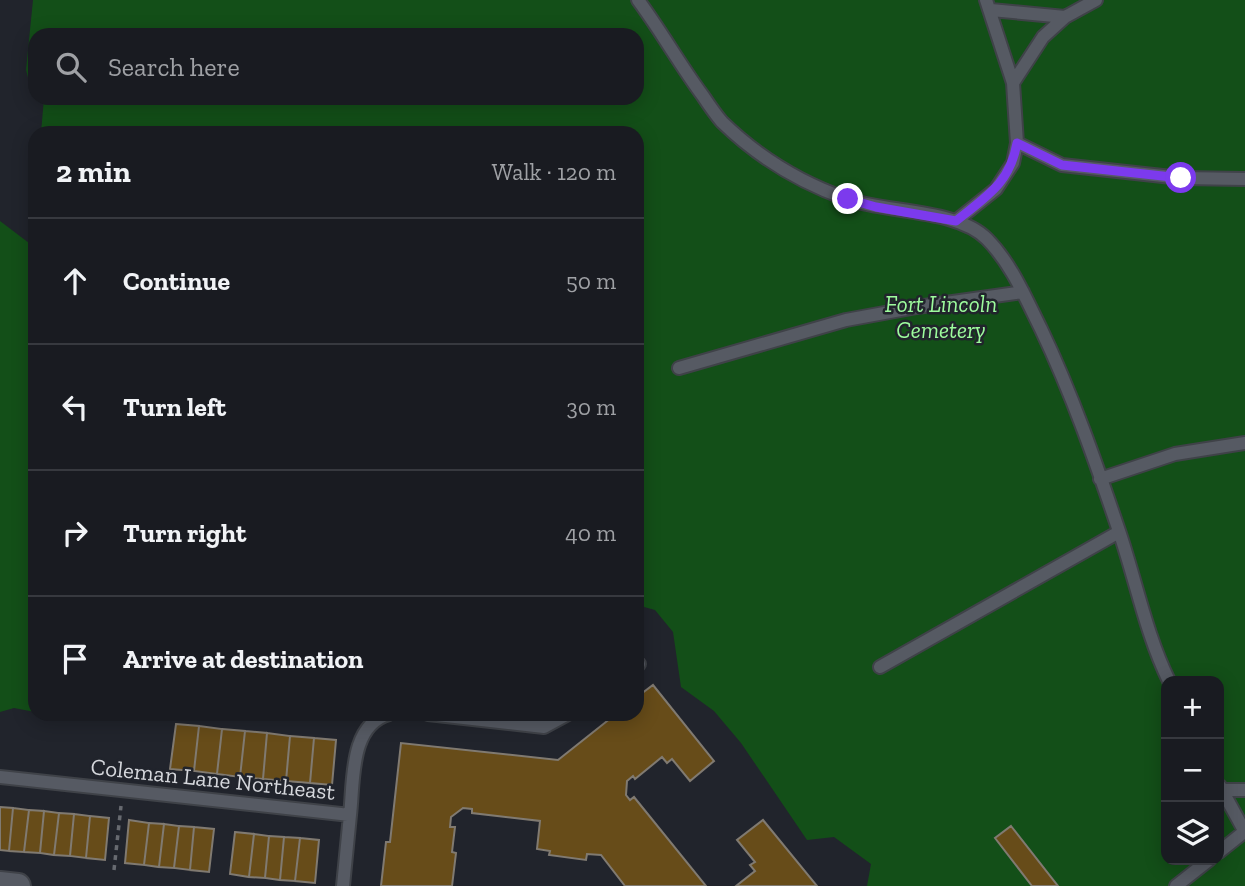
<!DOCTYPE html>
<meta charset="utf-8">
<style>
body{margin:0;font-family:"Zilla Slab",serif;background:#26282e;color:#f1f3f6}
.controls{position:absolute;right:21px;bottom:21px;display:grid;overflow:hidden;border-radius:14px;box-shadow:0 4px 18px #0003}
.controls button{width:63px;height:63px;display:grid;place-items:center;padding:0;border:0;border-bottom:2px solid #37393f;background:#191b21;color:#f1f3f6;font:35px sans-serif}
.stop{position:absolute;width:21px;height:21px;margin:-16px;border:5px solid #7c3aed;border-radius:50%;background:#fff}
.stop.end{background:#7c3aed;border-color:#fff;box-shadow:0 2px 7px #0008}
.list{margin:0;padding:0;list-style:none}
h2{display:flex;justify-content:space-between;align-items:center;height:91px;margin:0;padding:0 28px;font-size:30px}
h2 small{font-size:23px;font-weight:400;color:#9fa1a5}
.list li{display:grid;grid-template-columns:46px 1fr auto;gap:21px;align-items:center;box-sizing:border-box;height:126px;padding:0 28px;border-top:2px solid #37393f}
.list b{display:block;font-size:26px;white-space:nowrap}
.list em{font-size:23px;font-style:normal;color:#9fa1a5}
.icon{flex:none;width:38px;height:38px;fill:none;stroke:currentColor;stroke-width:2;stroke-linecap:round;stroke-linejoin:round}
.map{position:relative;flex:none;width:1245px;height:886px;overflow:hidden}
.search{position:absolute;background:#191b21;box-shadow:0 4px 18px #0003;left:28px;top:28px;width:616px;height:77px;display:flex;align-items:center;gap:18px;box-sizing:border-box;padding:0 24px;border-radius:21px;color:#9fa1a5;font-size:26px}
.panel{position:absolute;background:#191b21;box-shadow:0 4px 18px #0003;left:28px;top:126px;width:616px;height:595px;border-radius:21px}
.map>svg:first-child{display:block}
</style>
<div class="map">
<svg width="1245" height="886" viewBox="0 0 1245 886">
<rect width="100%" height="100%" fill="#21242c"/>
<!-- green -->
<path fill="#134f18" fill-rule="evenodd" d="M33 0H1245V886H867L871 864 834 837 807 840 741 743 714 711 681 687 673 632 655 610 637 605V133H41L44 98H637V35H35V87L30 85 26 70ZM1166 681H1219V860H1166Z
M0 221 29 243 35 245V712L14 708 0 712Z"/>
<!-- building -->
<path fill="#674c19" stroke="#807a71" stroke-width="2" d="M653 685 714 761 690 781 672 759 667 763 662 757 635 779 633 776 627 781 626 795 630 800 634 797 706 886H625L601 855 587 854 586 860 549 855 550 851 537 849 540 821 472 813V809L463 808 451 817 450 827H455L452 852 456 853 452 886H381L386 842H390L401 743 558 760 616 714H637V697Z
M176 724 199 726 194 771 170 769Z
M199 726 222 729 217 774 194 771Z
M222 729 245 731 240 777 217 774Z
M245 731 267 733 263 779 240 777Z
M267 733 290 736 286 781 263 779Z
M290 736 314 738 310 783 286 781Z
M314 738 336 740 332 785 310 783Z
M0 807 13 808 9 851 0 850Z
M13 808 29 810 24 852 9 851Z
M29 810 44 811 40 853 24 852Z
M44 811 59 813 54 855 40 853Z
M59 813 74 814 70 856 54 855Z
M74 814 90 816 86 858 70 856Z
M90 816 109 818 105 860 86 858Z
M129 820 149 823 144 865 125 863Z
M763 820 817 886H736L755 871 750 865 755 862 737 840Z
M149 823 164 824 159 867 144 865Z
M164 824 179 826 174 868 159 867Z
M179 826 194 827 190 870 174 868Z
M1011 826 1058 886H1032L995 838Z
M194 827 214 829 209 872 190 870Z
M235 832 254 834 249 877 230 874Z
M254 834 269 836 265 878 249 877Z
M269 836 284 837 280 880 265 878Z
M284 837 300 838 295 881 280 880Z
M300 838 319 840 315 883 295 881Z"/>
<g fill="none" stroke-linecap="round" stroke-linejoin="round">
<defs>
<path id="service" d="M638 0C661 31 680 65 703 96 709 105 715 114 722 122 757 156 801 183 847 199 887 213 958 209 987 239 1011 263 1026 299 1041 329 1072 394 1096 463 1119 531 1136 581 1146 634 1169 681
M986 0 1013 83
M991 10 1065 17
M1017 143 1062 165 1181 178 1245 179
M956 221 996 189 1013 163 1017 143 1013 83 1043 37 1065 17 1096 0
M679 368 846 320 917 307 1023 292
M1100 479 1175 454 1245 443
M637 666 639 664
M880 667 1119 532
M428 714 544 727 568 714
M0 777 350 815 343 886
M1220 786 1222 790H1245
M1222 790 1245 832
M350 815C354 782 349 725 389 714
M1219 852 1244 832
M1176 886 1209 860"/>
<path id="minor" d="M0 884 18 886"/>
</defs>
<!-- service casing -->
<use href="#service" stroke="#3f4248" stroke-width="16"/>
<!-- minor casing -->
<use href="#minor" stroke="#3f4248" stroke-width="28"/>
<!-- path -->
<path stroke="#676a70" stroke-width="3.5" stroke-dasharray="5 5" stroke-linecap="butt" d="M114 870 121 806"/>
<!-- service -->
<use href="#service" stroke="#565a63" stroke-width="12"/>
<!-- minor -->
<use href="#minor" stroke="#565a63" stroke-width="24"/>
</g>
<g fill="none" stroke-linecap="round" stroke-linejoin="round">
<!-- route -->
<path stroke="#7c3aed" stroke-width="9" d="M848 199 876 207 956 221C987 196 1010 183 1017 143L1062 165 1181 178"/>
</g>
<g text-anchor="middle" stroke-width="5" stroke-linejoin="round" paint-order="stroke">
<!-- park labels -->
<g font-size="23" font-style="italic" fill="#9dfc9d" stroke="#21242c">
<text x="941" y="312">Fort Lincoln<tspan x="941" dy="26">Cemetery</tspan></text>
</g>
<!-- street labels -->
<g font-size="23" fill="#d5d7dc" stroke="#21242c">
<text transform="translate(213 779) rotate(6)" y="8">Coleman Lane Northeast</text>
</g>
</g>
</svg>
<div class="controls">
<button>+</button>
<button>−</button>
<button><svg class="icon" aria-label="layers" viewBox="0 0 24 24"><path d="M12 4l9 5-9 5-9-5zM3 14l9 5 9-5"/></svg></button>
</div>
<div class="stop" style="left:1181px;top:178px"></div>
<div class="stop end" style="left:848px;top:199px"></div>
<div class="search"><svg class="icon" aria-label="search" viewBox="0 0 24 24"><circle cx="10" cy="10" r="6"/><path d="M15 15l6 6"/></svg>Search here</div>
<section class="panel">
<h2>2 min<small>Walk · 120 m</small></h2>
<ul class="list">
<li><svg class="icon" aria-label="ahead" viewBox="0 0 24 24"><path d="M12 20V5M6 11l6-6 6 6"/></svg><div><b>Continue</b></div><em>50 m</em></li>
<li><svg class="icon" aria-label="left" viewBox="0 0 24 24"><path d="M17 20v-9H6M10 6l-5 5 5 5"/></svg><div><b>Turn left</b></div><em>30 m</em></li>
<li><svg class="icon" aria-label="right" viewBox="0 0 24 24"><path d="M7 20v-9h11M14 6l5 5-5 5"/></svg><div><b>Turn right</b></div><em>40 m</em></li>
<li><svg class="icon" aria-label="arrive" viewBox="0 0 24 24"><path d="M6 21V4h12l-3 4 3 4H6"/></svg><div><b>Arrive at destination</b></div></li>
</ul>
</section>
</div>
